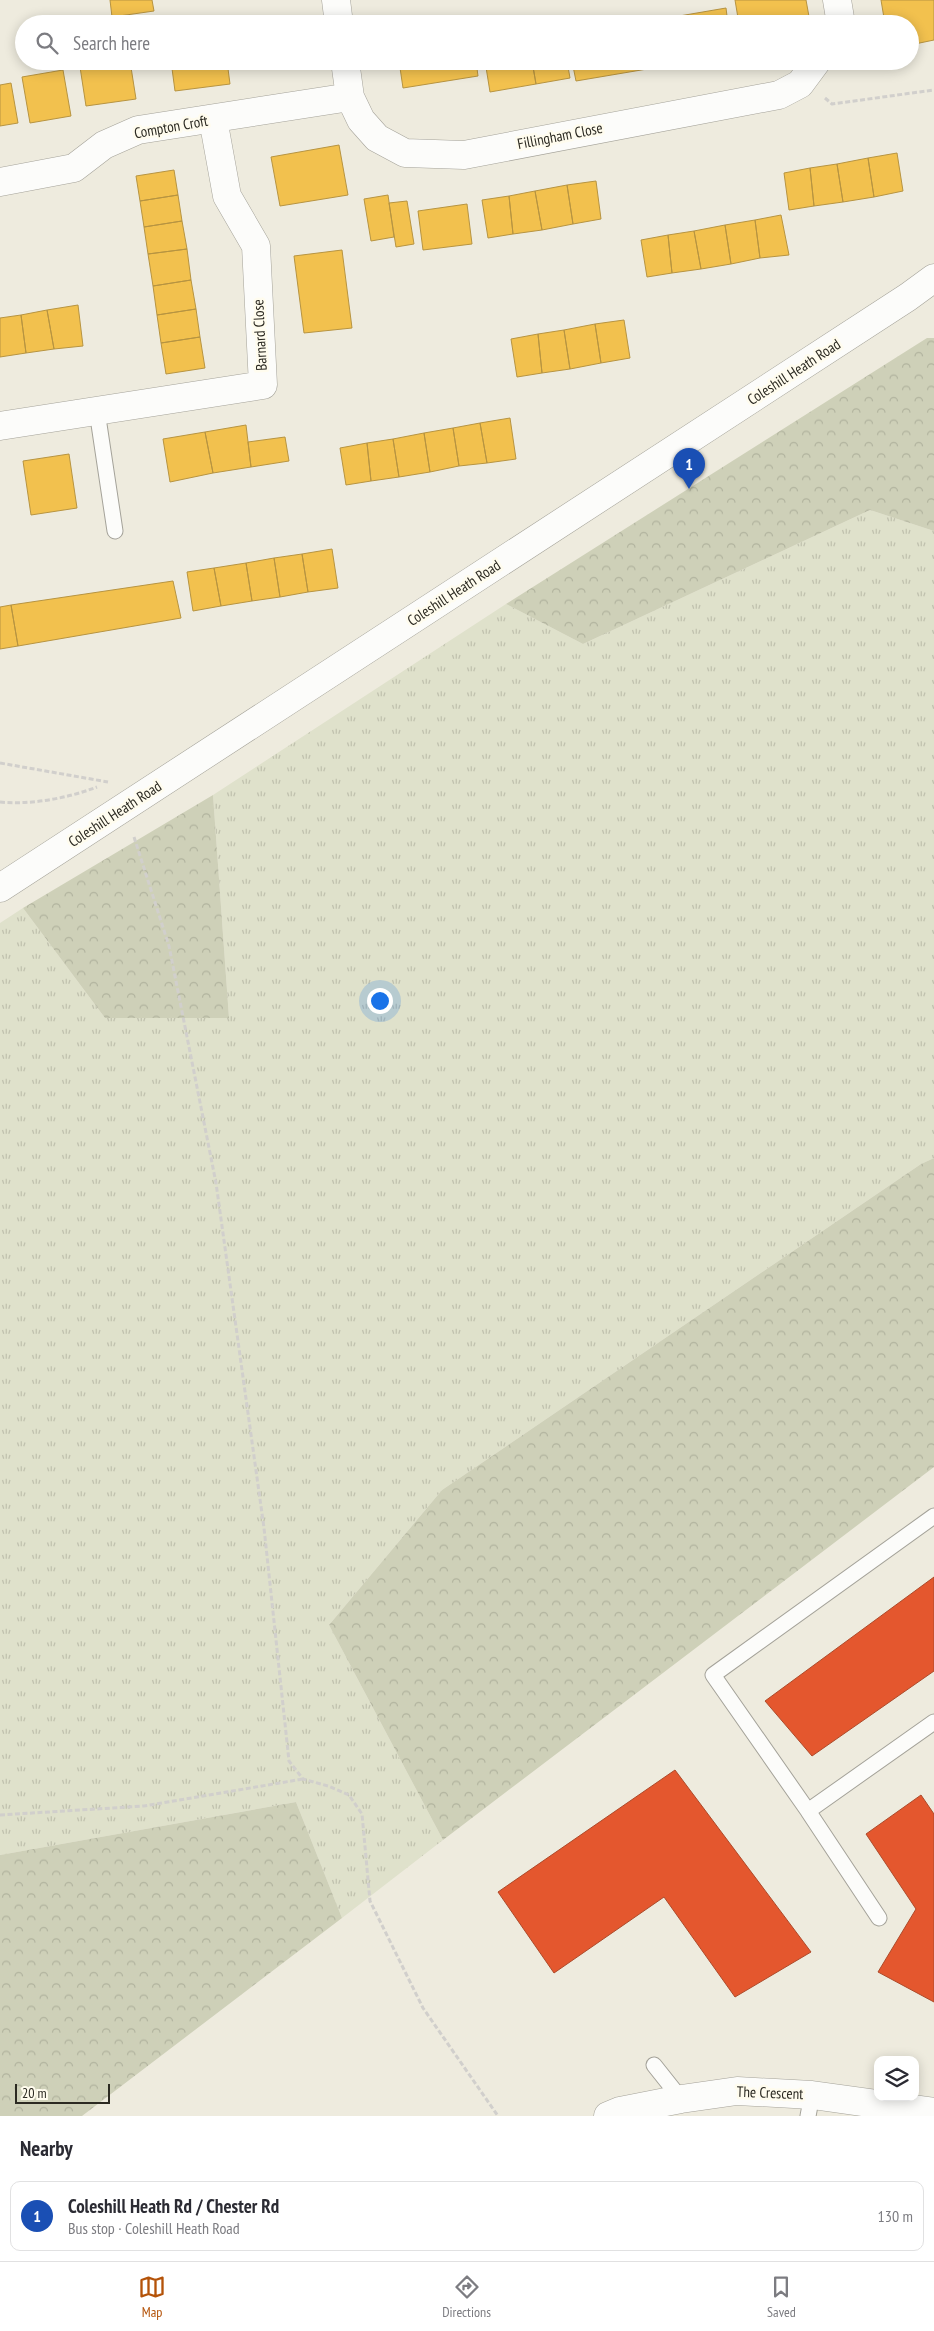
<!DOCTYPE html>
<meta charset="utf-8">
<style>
body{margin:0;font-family:"PT Sans Narrow",sans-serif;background:#f7f7f7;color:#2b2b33}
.controls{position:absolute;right:15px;bottom:15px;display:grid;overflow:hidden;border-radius:10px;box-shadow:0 2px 12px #0003}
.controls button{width:45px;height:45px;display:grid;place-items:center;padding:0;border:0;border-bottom:1px solid #e1e1e2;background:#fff;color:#2b2b33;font:25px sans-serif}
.scale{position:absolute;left:15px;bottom:12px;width:95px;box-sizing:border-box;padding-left:5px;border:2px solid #2c2a22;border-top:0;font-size:14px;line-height:18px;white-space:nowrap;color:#2c2a22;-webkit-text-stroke:4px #fffcee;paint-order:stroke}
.you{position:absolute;left:379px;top:1000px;width:18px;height:18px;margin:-12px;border:4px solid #fff;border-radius:50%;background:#1a73e8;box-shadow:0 0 0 8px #1a73e833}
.badge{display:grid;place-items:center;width:32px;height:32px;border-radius:50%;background:#b45309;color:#fff;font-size:16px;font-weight:700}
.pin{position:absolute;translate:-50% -41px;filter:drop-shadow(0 1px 2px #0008)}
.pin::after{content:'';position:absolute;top:26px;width:18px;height:15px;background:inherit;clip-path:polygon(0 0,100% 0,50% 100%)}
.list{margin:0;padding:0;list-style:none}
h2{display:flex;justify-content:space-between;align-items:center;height:65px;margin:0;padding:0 20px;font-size:21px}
h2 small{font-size:16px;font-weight:400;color:#7c7c81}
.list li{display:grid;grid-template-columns:32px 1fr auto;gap:15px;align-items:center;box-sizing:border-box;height:70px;margin:0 10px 10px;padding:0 10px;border:1px solid #e1e1e2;border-radius:10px}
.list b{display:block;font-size:19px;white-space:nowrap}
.list p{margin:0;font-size:16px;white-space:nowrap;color:#7c7c81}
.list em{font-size:16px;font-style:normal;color:#7c7c81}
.icon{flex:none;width:28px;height:28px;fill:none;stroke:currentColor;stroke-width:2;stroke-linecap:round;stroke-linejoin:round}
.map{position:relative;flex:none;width:934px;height:2116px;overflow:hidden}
.search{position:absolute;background:#fff;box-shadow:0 2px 12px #0003;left:15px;right:15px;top:15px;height:55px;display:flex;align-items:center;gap:12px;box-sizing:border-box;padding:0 18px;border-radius:28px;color:#7c7c81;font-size:19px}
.sheet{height:145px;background:#fff}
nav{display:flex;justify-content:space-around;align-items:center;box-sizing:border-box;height:70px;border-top:1px solid #e1e1e2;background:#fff;font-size:14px;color:#7c7c81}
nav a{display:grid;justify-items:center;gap:2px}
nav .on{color:#b45309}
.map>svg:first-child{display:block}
</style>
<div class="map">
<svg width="934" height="2116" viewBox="0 0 934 2116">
<defs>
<pattern id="grass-tufts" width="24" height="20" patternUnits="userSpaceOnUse" patternTransform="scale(1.25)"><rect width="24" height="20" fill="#dfe1cb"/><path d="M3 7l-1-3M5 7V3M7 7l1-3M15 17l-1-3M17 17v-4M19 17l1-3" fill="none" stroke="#c0c1ae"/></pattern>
<pattern id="forest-crowns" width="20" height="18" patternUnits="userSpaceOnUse" patternTransform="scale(1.25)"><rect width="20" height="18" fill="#ced0b8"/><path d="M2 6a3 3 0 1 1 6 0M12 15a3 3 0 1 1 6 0" fill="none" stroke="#b1b39e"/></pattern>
</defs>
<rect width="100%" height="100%" fill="#eeebde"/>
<!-- grass -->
<path fill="url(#grass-tufts)" d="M870 510 934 531V1158L921 1164 442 1490 329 1625 443 1840 342 1918 296 1802 0 1855V923L23 908 105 1018H229L213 795 506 604 583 644Z"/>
<!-- forest -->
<path fill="url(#forest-crowns)" d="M927 338H934V531L870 510 583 644 506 604Z
M213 795 229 1018H105L23 908Z
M934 1158V1467L443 1840 329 1625 442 1490 921 1164Z
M296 1802 342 1918 82 2116H0V1855Z"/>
<!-- homes -->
<path fill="#f2c14e" stroke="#b79441" d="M110 0H152L154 11 112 17Z
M735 0H806L810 22 739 24Z
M881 0H934V40L910 45V24H885Z
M726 8 728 24H656V20Z
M299 17 300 24H246Z
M119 61H130L136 99 86 106 80 67Z
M171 61H227L230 84 175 91Z
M399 61H476L478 76 403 88Z
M485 61H532L536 84 490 92Z
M532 61H567L570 78 536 84Z
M572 61H652L653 68 576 81Z
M63 70 71 116 30 123 22 77Z
M11 83 18 123 0 126V85Z
M339 145 348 195 280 206 271 157Z
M897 153 903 191 874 197 868 158Z
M868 158 874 197 843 202 837 164Z
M837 164 843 202 814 206 810 168Z
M810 168 814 206 789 210 784 173Z
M174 170 178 195 140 201 136 176Z
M596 181 601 219 573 224 567 185Z
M567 185 573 224 542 230 535 191Z
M535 191 542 230 513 234 509 196Z
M178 195 182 221 144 227 140 201Z
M388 195 394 237 371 241 364 199Z
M509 196 513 234 488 238 482 200Z
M407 201 414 244 396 247 389 203Z
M467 204 472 244 423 250 418 211Z
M781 215 789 255 760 258 755 220Z
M755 220 760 258 731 264 725 225Z
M182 221 187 249 148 254 144 227Z
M725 225 731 264 701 269 694 231Z
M694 231 701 269 672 273 668 235Z
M668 235 672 273 647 277 641 240Z
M187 249 191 280 153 286 148 254Z
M342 250 352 328 304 333 294 256Z
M191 280 196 309 157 315 153 286Z
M78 305 83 346 54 349 47 310Z
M196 309 200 337 161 343 157 315Z
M47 310 54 349 26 353 21 315Z
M21 315 26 353 0 357V318Z
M624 320 630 358 601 363 595 324Z
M595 324 601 363 570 369 564 330Z
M564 330 570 369 542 373 538 334Z
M538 334 542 373 517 377 511 339Z
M200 337 205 368 166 374 161 343Z
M510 418 516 459 487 463 480 423Z
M480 423 487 463 459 466 453 428Z
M246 425 251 467 213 473 205 432Z
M453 428 459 466 430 472 424 433Z
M205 432 213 473 170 482 163 439Z
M424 433 430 472 399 477 393 439Z
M285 437 289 461 251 467 248 442Z
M393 439 399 477 371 481 367 443Z
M367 443 371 481 346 485 340 448Z
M69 454 77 508 31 515 23 461Z
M332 549 338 588 308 592 302 554Z
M302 554 308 592 280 597 274 558Z
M274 558 280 597 252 601 246 563Z
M246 563 252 601 221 606 214 568Z
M214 568 221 606 193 611 187 572Z
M173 581 181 618 18 646 11 605Z
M11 605 18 646 0 649V607Z"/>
<!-- shops -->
<path fill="#e4572e" stroke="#ad4a2a" d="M934 1577V1671L812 1756 765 1701Z
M675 1770 811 1952 735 1997 664 1897 554 1973 498 1892Z
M921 1795 934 1814V2002L878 1972 916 1909 866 1834Z"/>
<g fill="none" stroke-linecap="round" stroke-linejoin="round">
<defs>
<path id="service" d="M97 411 115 531
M808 1811 934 1722
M879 1918 808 1811 713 1675 934 1516
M654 2065 681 2099
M808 2116 812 2095"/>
<path id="minor" d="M336 0 339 24
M837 0 841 24
M345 61 350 97 361 120 377 138 405 153 464 155 779 95 800 84 817 61
M0 182 74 168 104 145 138 130 350 97
M0 426 263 385 256 246 227 196 213 119
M608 2116 620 2111 681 2099 737 2091 812 2095 934 2112"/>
<path id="tertiary" d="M0 888 908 297 934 278"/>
</defs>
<!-- service casing -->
<use href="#service" stroke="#a4a299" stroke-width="17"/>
<!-- minor casing -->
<use href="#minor" stroke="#a4a299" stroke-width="29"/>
<!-- tertiary casing -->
<use href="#tertiary" stroke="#a4a299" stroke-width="29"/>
<!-- path -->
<path stroke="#d1cfcc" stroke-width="3" stroke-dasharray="5 2.5" stroke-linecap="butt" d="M825 98 832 104 934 90
M0 763 108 782
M0 802C32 805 68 798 97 787
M134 837 169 946 216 1183 264 1528 289 1761 303 1779 328 1786 349 1795 362 1814 370 1901 423 2008 498 2116
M0 1815 144 1806 303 1779"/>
<!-- service -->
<use href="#service" stroke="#fcfcfa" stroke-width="15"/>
<!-- minor -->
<use href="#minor" stroke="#fcfcfa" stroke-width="28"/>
<!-- tertiary -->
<use href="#tertiary" stroke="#fcfcfa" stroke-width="28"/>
</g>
<g text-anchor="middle" stroke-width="5" stroke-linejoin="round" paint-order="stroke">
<!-- street labels -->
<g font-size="15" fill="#2c2a22" stroke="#fffcee">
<text transform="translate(171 127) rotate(-10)" y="5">Compton Croft</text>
<text transform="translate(560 136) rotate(-11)" y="5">Fillingham Close</text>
<text transform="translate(260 335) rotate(-93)" y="5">Barnard Close</text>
<text transform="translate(794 372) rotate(-33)" y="5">Coleshill Heath Road</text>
<text transform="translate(454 593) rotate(-33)" y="5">Coleshill Heath Road</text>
<text transform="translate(115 814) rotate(-33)" y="5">Coleshill Heath Road</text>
<text transform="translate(770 2093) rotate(2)" y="5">The Crescent</text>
</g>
</g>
</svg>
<div class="controls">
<button><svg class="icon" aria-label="layers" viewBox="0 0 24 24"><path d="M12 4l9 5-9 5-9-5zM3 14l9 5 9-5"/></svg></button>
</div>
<div class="scale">20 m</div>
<div class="you"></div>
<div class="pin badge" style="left:689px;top:489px;background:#1a4fb4">1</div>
<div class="search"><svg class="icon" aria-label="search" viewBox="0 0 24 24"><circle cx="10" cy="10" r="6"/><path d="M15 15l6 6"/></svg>Search here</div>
</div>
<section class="sheet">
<h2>Nearby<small></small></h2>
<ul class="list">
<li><span class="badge" style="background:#1a4fb4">1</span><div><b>Coleshill Heath Rd / Chester Rd</b><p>Bus stop · Coleshill Heath Road</p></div><em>130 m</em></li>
</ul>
</section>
<nav>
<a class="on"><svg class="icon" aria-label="map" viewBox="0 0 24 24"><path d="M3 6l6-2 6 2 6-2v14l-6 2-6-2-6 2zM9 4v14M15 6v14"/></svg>Map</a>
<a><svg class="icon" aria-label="directions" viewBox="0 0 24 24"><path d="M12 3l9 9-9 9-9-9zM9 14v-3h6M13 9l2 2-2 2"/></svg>Directions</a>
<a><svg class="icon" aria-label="saved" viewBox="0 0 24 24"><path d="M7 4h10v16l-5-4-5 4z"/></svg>Saved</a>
</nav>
